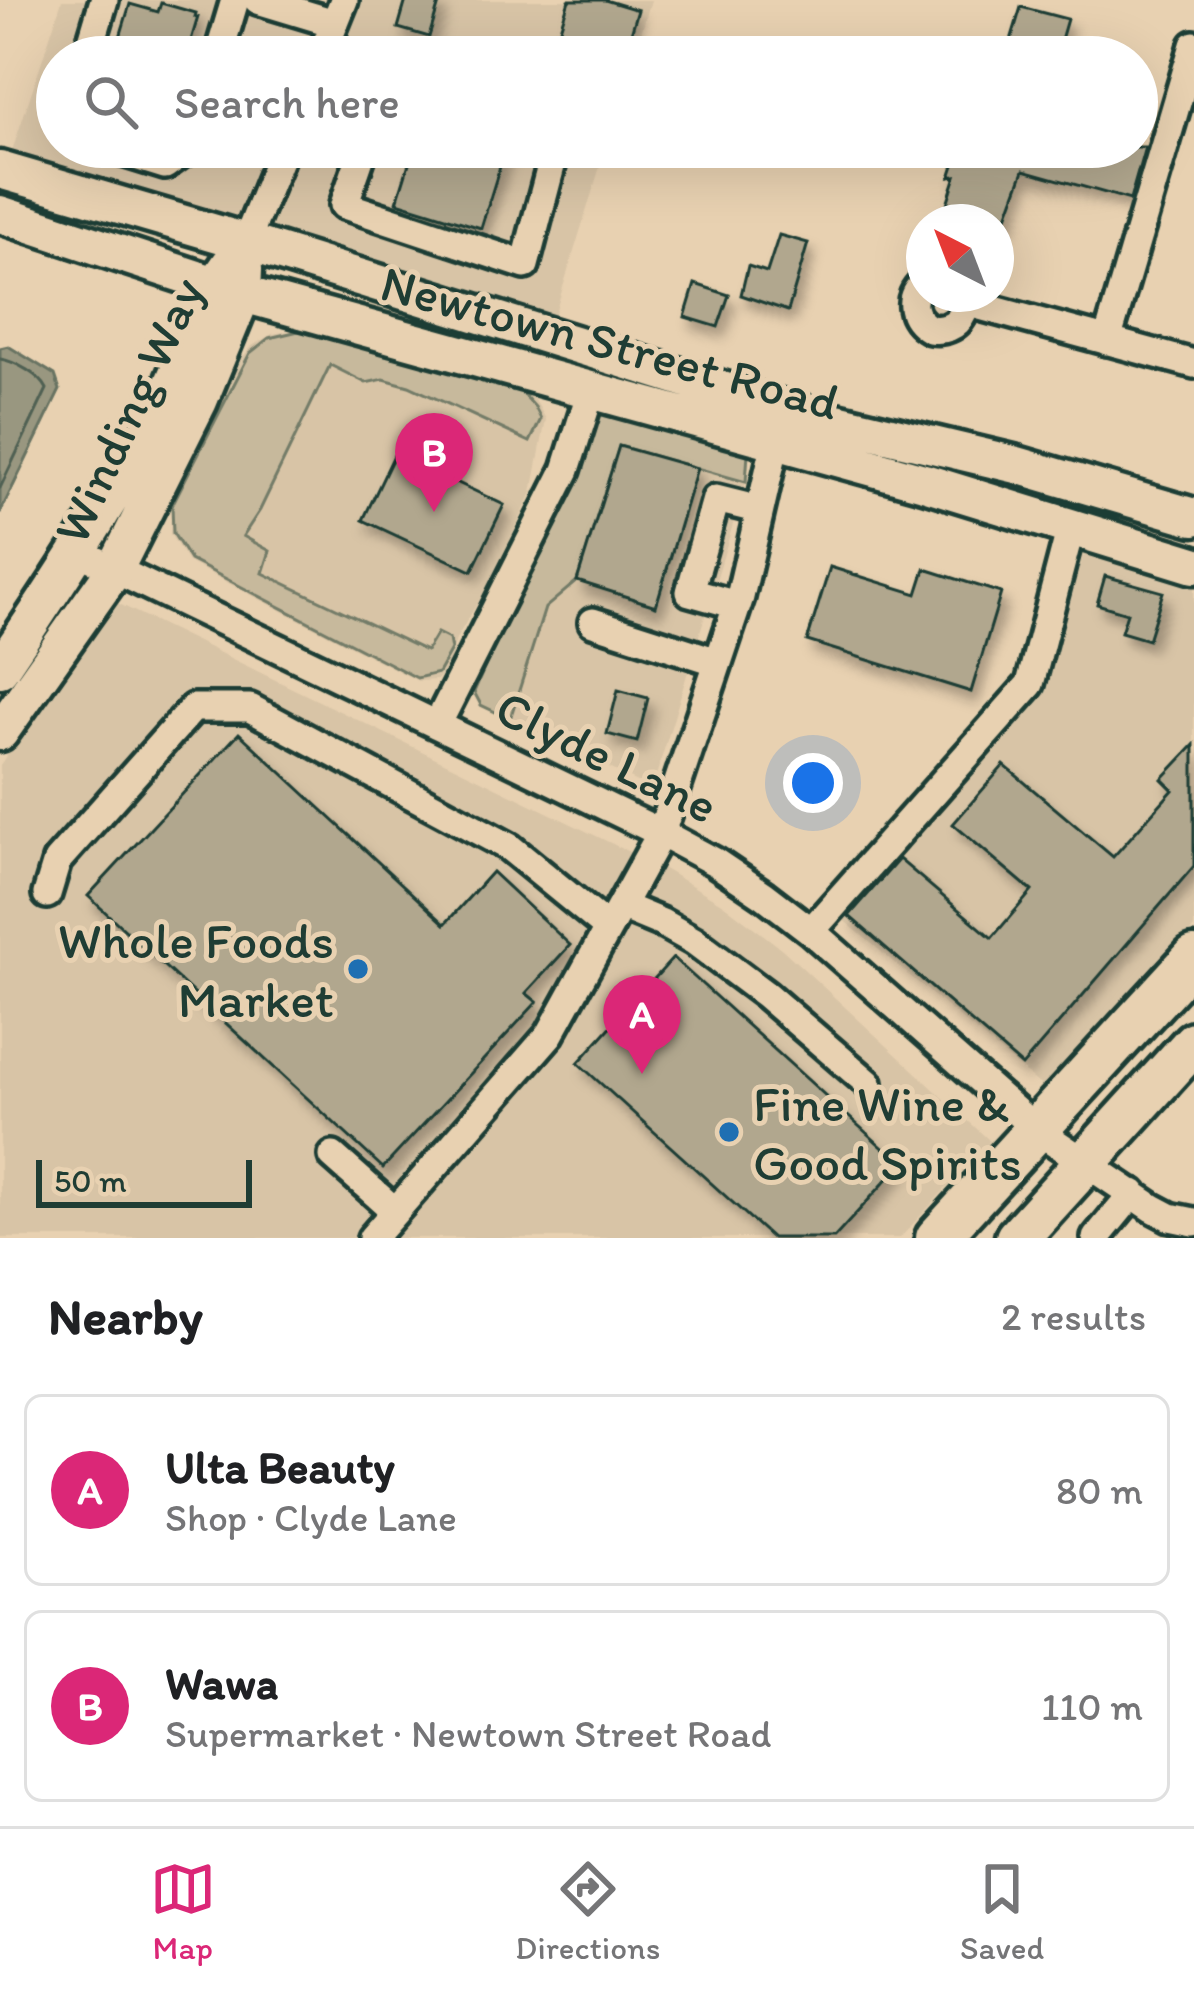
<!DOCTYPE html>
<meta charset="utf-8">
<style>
body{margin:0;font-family:Itim,sans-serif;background:#f6f6f6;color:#202124}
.compass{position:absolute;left:906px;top:204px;width:108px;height:108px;border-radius:50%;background:#fff;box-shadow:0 12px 48px #0002;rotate:318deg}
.scale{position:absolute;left:36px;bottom:30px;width:216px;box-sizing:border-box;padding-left:12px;border:6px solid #1f3d34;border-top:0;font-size:33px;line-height:42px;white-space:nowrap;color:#1f3d34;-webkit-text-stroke:9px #e8d1b1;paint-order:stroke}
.you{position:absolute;left:813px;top:783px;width:42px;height:42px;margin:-30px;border:9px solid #fff;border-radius:50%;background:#1a73e8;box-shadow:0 0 0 18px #1a73e833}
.badge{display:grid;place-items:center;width:78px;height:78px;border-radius:50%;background:#db2777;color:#fff;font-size:39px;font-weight:700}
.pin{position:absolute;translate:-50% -99px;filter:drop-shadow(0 3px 6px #0008)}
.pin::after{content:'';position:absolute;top:63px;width:42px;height:36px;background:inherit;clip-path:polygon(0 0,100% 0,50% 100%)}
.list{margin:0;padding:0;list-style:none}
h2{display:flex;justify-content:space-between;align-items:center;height:156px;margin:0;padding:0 48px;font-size:51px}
h2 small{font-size:39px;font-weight:400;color:#757577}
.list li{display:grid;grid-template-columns:78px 1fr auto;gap:36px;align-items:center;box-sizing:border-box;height:192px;margin:0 24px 24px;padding:0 24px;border:3px solid #e0e0e0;border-radius:18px}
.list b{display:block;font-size:45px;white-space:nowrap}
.list p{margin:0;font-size:39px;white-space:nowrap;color:#757577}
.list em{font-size:39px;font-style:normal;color:#757577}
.icon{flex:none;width:66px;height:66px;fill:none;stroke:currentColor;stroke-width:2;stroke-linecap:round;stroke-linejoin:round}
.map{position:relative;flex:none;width:1194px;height:1238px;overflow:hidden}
.search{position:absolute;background:#fff;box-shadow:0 12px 48px #0002;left:36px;right:36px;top:36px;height:132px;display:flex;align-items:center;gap:30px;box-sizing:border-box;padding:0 42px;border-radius:66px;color:#757577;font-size:45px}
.sheet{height:588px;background:#fff}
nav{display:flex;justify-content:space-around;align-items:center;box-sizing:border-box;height:168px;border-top:3px solid #e0e0e0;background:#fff;font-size:33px;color:#757577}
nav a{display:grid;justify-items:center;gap:6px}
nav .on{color:#db2777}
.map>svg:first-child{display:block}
</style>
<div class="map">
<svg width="1194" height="1238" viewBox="0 0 1194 1238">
<defs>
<filter id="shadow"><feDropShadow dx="6" dy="10" stdDeviation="6" flood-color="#0004"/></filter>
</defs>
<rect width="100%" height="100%" fill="#e8d1b1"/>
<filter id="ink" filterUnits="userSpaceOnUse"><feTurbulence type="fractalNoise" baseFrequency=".00833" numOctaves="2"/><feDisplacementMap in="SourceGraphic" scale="24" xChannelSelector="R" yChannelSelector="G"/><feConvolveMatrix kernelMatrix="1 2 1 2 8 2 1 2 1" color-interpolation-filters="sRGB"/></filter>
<g filter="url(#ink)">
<!-- built -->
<path fill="#d8c4a6" d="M62 0H651L634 57H57V147H606L552 323 292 233 11 154Z
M305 328 521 385 535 400 546 419 532 493 490 582 456 639 448 667 437 680 418 681 188 562 170 534 172 503 242 358 252 346 272 334Z
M619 446 746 482 652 789 510 719 545 608 577 580Z
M1085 549 1194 582V928L1045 1089 835 913 1037 692 1055 648Z
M111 600 662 868 723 904 782 949 990 1141 900 1238H0V765Z"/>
<!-- green -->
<path fill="#c7b99c" stroke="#737b68" stroke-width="3" d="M303 330 517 387 535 407 541 419 530 442 409 386 384 379 366 383 330 365 260 510 243 536 270 551 263 573 426 651 437 633 449 639 451 650 438 673 417 678 190 560 173 533 172 505 250 353 269 338Z
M613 414 748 453 746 482 619 446 577 581 545 608 510 719 481 705 474 692 594 415Z"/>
<!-- water -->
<path fill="#999780" stroke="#687362" stroke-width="3" d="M8 346 55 375 60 390 0 513V348Z"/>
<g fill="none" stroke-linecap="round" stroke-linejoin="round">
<!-- shore -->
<path stroke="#506152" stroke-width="3" d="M0 359C15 361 41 376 47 389L0 488"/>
</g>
<!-- building -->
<path fill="#b1a78e" stroke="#1f3d34" stroke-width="3" filter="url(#shadow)" d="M406 0H440L429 37 398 28Z
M569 0H605L638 10 624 57H551Z
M161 3 196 13 195 17H198L186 57H114L130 4 158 12Z
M1021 7 1067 19 1056 57H1006Z
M414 147H506L481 228 397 202Z
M960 147H1145L1130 200 1024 170 1005 222H941L956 176 950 177Z
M779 235 808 243 788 311 741 295 748 266 767 272Z
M695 284 729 295 718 327 685 317Z
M619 446 697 468 656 606 577 581Z
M395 453 504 505 472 571 363 520Z
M830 567 917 594 925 569 1001 593 971 692 807 641Z
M1105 576 1163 592 1148 640 1121 632 1127 613 1097 604Z
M618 690 648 698 637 742 607 734Z
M239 733 445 924 492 872 570 945 526 993 537 1002 383 1168 88 896Z
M1194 745V866L1022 1066 849 916 899 859 992 938 1032 891 953 824 1004 765 1113 857 1173 790 1162 779Z
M673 958 901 1164 834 1238H772L578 1063Z"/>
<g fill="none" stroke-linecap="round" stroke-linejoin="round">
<defs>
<path id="minor" d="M258 0 334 23
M87 57 104 0
M218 57 235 0
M321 57 344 0
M107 147 165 165 190 147
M364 147 344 205 525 265 551 166
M246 242 284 147
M924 283C906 298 911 318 930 329 953 332 969 318 963 294
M965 302 1194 364
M1107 341 1194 45
M79 552 661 833 715 862 764 895 811 931 1037 1130 1153 1208 1170 1217 1194 1222
M737 605 690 592 716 499 760 510
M593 622 718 662
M437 725 566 470 591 391
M47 894 57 861 193 708H250L509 847 608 928
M621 906 662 923 694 941 766 995 868 1083
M811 931 1030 684 1071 527
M333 1156 395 1211
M372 1238 550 1034 661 833 740 597 776 441
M1096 1238 1133 1193"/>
<path id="major" d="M0 170 246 242 786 410 1017 465 1194 517
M0 214 243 294 924 482 1194 565
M0 669C56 586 110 504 158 415 184 366 197 309 230 264
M0 732 115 569 199 401 243 294 244 269"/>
<path id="highway" d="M937 1238 1194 958
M1017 1238 1194 1043"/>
</defs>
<!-- minor casing -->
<use href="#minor" stroke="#1f3d34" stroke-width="36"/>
<!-- major casing -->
<use href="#major" stroke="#1f3d34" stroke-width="45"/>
<!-- highway casing -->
<use href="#highway" stroke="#1f3d34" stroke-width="51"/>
<!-- minor -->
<use href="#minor" stroke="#e8d1b1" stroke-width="27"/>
<!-- major -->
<use href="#major" stroke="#e8d1b1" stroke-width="36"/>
<!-- highway -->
<use href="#highway" stroke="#e8d1b1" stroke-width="42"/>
</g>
</g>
<!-- markers -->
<g fill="#1f6fb2" stroke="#e8d1b1" stroke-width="4.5">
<circle cx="358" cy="969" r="12"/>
<circle cx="729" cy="1132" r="12"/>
</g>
<g text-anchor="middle" stroke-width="10" stroke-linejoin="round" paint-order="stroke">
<!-- street labels -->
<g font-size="51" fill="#1f3d34" stroke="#e8d1b1">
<text transform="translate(610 342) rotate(15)" y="18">Newtown Street Road</text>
<text transform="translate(128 410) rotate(-65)" y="18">Winding Way</text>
<text transform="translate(607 756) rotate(26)" y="18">Clyde Lane</text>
</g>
<!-- poi labels -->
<g font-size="51" fill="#1f3d34" stroke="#e8d1b1" text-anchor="end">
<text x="334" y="958">Whole Foods<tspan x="334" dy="59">Market</tspan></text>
<text x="753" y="1121" text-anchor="start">Fine Wine &amp;<tspan x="753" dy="59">Good Spirits</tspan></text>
</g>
</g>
</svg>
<svg class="compass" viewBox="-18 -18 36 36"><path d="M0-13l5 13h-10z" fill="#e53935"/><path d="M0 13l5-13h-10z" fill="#757577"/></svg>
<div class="scale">50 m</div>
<div class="you"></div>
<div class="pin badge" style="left:642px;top:1074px">A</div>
<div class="pin badge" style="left:434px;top:512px">B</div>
<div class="search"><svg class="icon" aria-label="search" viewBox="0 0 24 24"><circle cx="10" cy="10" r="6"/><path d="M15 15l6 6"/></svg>Search here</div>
</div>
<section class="sheet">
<h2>Nearby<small>2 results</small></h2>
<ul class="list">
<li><span class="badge">A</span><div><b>Ulta Beauty</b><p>Shop · Clyde Lane</p></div><em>80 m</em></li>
<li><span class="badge">B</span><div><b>Wawa</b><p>Supermarket · Newtown Street Road</p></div><em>110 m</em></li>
</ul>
</section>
<nav>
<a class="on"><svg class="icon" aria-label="map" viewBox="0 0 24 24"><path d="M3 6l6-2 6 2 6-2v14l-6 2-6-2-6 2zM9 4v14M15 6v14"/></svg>Map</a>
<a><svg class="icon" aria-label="directions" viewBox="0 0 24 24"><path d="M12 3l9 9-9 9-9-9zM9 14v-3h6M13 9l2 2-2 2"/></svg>Directions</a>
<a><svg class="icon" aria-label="saved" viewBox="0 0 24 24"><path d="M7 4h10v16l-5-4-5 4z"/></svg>Saved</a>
</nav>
